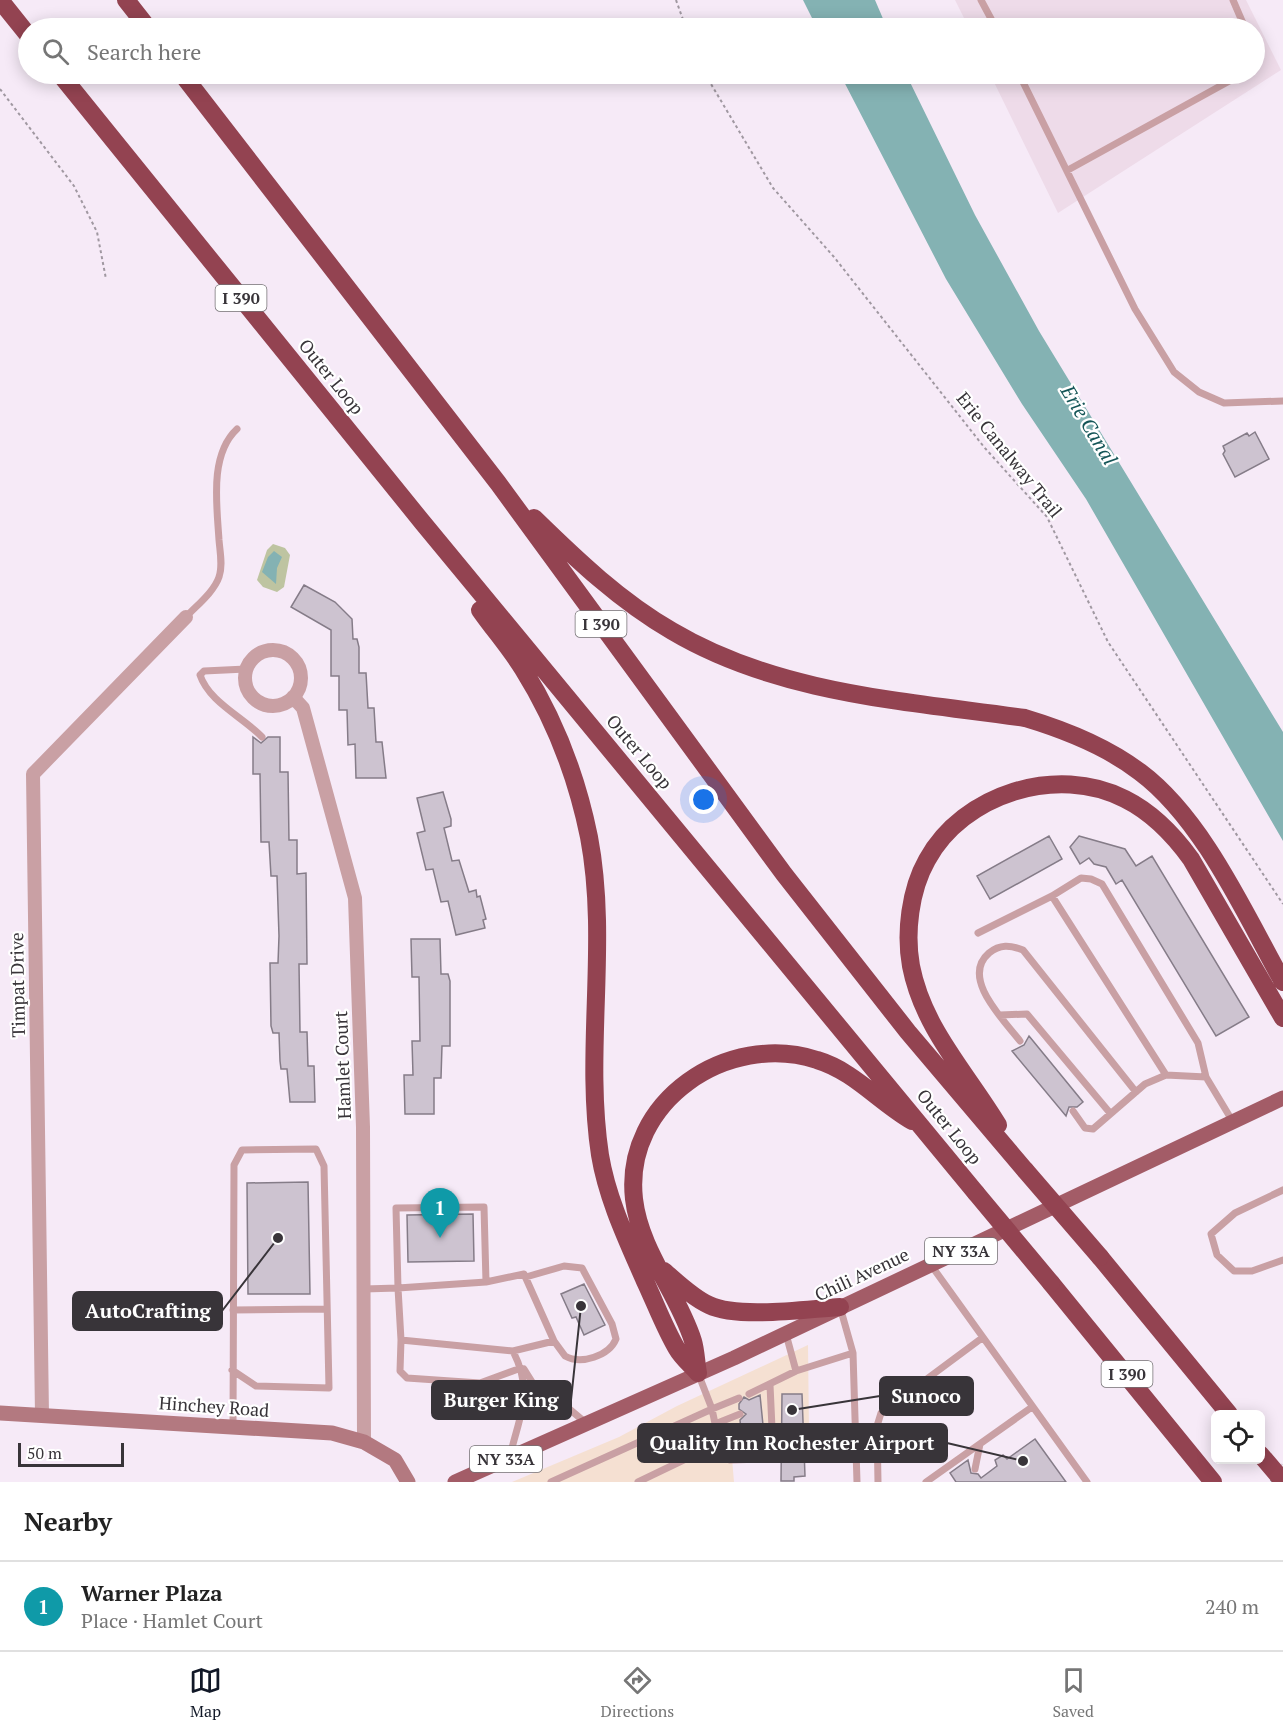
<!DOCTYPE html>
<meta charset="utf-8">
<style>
body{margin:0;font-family:"PT Serif",serif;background:#f6f6f6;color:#222}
.controls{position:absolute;right:18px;bottom:18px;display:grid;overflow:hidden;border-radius:9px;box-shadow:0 3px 15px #0003}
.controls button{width:54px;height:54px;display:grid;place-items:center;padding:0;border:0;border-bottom:2px solid #e0e0e0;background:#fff;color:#222;font:30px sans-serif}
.scale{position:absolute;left:18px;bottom:15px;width:106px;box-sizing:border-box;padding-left:6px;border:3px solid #383439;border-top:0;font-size:16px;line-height:21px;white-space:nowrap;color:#383439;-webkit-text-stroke:4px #fff;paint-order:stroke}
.you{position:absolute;left:704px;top:800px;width:21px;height:21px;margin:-15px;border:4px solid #fff;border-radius:50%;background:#1a73e8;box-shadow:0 0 0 9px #1a73e833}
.badge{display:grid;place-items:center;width:39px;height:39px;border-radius:50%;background:#111827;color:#fff;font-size:20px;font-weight:700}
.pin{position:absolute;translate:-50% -50px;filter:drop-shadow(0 2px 3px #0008)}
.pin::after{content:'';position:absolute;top:32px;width:21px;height:18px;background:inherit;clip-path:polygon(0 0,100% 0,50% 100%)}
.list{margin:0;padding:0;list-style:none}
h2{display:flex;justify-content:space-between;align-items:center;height:78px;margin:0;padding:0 24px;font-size:26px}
h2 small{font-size:20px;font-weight:400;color:#767676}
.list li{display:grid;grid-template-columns:39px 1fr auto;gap:18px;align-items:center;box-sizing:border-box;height:90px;padding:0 24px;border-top:2px solid #e0e0e0}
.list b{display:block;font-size:22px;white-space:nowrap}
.list p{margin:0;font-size:20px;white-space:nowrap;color:#767676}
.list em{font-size:20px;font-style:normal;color:#767676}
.icon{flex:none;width:33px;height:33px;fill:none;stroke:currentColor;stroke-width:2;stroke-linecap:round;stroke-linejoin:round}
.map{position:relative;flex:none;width:1283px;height:1482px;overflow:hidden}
.search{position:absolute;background:#fff;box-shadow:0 3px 15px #0003;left:18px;right:18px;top:18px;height:66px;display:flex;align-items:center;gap:15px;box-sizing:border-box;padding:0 21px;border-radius:33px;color:#767676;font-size:22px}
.sheet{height:168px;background:#fff}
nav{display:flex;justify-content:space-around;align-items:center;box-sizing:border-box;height:84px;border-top:2px solid #e0e0e0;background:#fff;font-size:16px;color:#767676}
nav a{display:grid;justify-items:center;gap:3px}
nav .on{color:#111827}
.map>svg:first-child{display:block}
</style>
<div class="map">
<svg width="1283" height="1482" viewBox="0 0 1283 1482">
<rect width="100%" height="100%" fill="#f6eaf7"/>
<!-- commercial -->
<path fill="#f5e0d2" d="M808 1345 809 1433 730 1434 734 1482H512L619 1437 677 1406Z"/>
<!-- industrial -->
<path fill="#eedbe9" d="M955 0H1246L1281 70 1058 213 990 74H1254V28H969Z"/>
<!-- green -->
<path fill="#bec4a1" d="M273 544 285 548 290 555 284 587 277 592 263 587 257 580 267 550Z"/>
<!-- water -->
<path fill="#84b2b3" d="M803 0H875L887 28H817Z
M840 74H906L975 215 1039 331 1283 732V841L1086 499 1022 404 946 279Z
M274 551 282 557 277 568 276 584 262 572 268 557Z"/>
<!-- building -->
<path fill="#cdc3d0" stroke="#857c88" stroke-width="1.5" d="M1255 432 1269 459 1235 477 1223 454 1225 451 1223 446 1247 433 1249 436Z
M304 585 335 602 352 619 353 639H357L359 647V673H366L368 708H374L376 742H382L386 778H356L355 744 348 745 347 710H339V676H331V630L291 607Z
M253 737 261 743 268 737H280V772H288L289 840H297V874L306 873 307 964H299L300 1032H307L308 1066H314L315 1102H290L287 1069H281L280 1061 279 1033H273L271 1026 270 963H278L279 936 277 876H271L269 842H261L260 774H253Z
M443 792 451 819V826L444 828 452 861 459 860 469 892 476 890 477 897 480 896 486 919 483 920 485 928 456 935 448 901 441 902 433 869 426 870 417 833 425 831 417 798Z
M1049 836 1062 859 990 899 977 876Z
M1079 836 1125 849 1136 866 1152 856 1249 1017 1216 1036 1122 880 1116 884 1106 867 1094 864 1089 858 1080 864 1070 847Z
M411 939H440L441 974H448L450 981V1046H442L441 1078H434V1114H405L404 1075H413L412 1041H420L419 977H412Z
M1029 1036 1083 1102 1077 1107H1069L1066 1116 1012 1051 1024 1045Z
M308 1182 310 1294H248L247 1183Z
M473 1214 474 1261 408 1262 407 1215Z
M584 1284 605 1325 584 1335 576 1317 572 1318 561 1294Z
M782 1394H802L805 1476 794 1477V1481H781Z
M760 1395 763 1425 741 1430 740 1420 746 1414 739 1409V1404L744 1397 749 1400Z
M1035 1439 1066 1482H956L950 1473 968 1460 971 1473 978 1474 981 1478 997 1466 995 1460 1003 1455 1007 1459Z"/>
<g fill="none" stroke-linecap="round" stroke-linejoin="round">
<!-- path -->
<path stroke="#a098a1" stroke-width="2" stroke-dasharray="3 3" stroke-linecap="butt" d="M676 0 686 28
M705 74 773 188 834 257 984 447 1047 517 1108 642 1283 904
M0 89 74 186 97 232 106 279"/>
<!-- lane -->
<path stroke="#c9a0a4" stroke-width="7" d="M981 0 996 28
M1233 0 1245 28
M1019 74 1135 309 1174 372 1199 392 1224 403 1283 401
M1068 170 1242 74
M186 617C196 606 214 592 219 577 223 566 220 552 219 540 217 506 209 455 237 429
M246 669 204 671 200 675C209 702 243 717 262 737
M1052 896 1166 1075
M978 933 1052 896 1081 878 1091 879 1102 884 1198 1043 1206 1077 1233 1122
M1000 1015 1027 1014 1110 1113
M1020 1041C1004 1020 960 978 989 953 1000 944 1010 945 1023 950L1136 1092
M1073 1111 1085 1128 1093 1129 1145 1084 1166 1075 1206 1077
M1283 1190 1235 1213 1211 1234 1217 1255 1234 1271H1252L1283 1260
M931 1265 1087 1482
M526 1277 564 1266 582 1268 612 1324 616 1339C609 1356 581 1365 565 1356L554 1341
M486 1282 484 1207 396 1208 398 1288 486 1282 524 1274 554 1341 513 1351
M364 1289 398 1288 401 1340 513 1351C534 1393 520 1413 510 1456
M233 1310 327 1309
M401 1340 400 1371 407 1378 480 1383 521 1368
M853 1353 857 1482
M524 1369 534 1385 548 1397 561 1402 586 1423
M232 1370 256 1386 329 1388 324 1166 316 1149 242 1150 234 1165 233 1428
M796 1371 853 1353 840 1307
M749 1394 796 1371 786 1334
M715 1424 740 1414
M765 1459 730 1460 719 1443 772 1428 770 1385
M975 1469 980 1444
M551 1482 712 1409 698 1373
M638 1482 719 1443 712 1409 739 1398
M878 1482 877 1426 881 1413 982 1338
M926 1482 1032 1407"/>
<!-- street -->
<path stroke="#c9a0a4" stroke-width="14" d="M245 678a28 28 0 1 1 56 0a28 28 0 1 1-56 0Z
M293 697 303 708 355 898 363 1127 364 1442
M42 1415 33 774 186 617"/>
<!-- secondary -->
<path stroke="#b37980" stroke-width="15" d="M0 1413 332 1433 364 1442 395 1460 408 1482"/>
<!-- primary -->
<path stroke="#a35c67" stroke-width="15" d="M455 1482 734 1358 1283 1098"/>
<!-- highway -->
<path stroke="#934351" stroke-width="18" d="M0 0 28 35
M126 0 148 28
M60 74 423 523 976 1193
M182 74 498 483 784 874 908 1032 1025 1170
M534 518C577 560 620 601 672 631 778 694 906 701 1025 718 1065 730 1106 746 1140 772 1203 819 1245 914 1283 982
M480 610C494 630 510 648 523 669 555 720 577 778 589 837 609 942 584 1050 600 1155 607 1198 627 1240 644 1279 655 1302 664 1327 677 1349 682 1358 691 1365 698 1373
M998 1125C966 1072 923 1028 911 966 905 933 910 890 927 860 963 794 1057 764 1125 799 1153 813 1173 834 1191 859L1283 1018
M1100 1257 1229 1414
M664 1271C678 1283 692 1297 709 1305 738 1319 806 1309 840 1307
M1051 1283 1213 1482
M698 1373C696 1363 696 1351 693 1341 678 1293 640 1251 634 1199 623 1101 728 1031 817 1060 854 1071 879 1102 912 1121"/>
<!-- rail -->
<path stroke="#777178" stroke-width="4.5" stroke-dasharray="10 10" stroke-linecap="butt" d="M1272 1482 1283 1465"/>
<!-- highway-bridge -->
<path stroke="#934351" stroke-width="18" d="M1025 1170 1100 1257
M976 1193 1051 1283
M1260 1454 1283 1481"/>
</g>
<g text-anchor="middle" stroke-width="4.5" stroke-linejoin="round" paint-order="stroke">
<!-- shield labels -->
<g fill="#fff" stroke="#747174" stroke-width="1.5">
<rect x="215.5" y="285" width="51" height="26" rx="4.5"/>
<rect x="575.5" y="611" width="51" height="26" rx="4.5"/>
<rect x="925" y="1238" width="72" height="26" rx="4.5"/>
<rect x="1101.5" y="1361" width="51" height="26" rx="4.5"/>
<rect x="470" y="1446" width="72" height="26" rx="4.5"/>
</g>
<g font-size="16" font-weight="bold" fill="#383439">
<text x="241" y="304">I 390</text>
<text x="601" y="630">I 390</text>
<text x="961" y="1257">NY 33A</text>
<text x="1127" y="1380">I 390</text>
<text x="506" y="1465">NY 33A</text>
</g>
<!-- street labels -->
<g font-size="18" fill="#383439" stroke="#fff">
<text transform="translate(331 377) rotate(51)" y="6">Outer Loop</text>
<text transform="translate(1009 455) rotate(51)" y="6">Erie Canalway Trail</text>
<text transform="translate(639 752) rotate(50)" y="6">Outer Loop</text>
<text transform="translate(18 985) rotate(-91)" y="6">Timpat Drive</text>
<text transform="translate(343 1065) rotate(-92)" y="6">Hamlet Court</text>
<text transform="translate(949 1127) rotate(51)" y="6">Outer Loop</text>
<text transform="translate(862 1275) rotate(-25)" y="6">Chili Avenue</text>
<text transform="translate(214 1407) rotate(4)" y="6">Hinchey Road</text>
</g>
<!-- water labels -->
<g font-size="20" font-style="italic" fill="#145557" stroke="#fff">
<text transform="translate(1089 425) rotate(59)" y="7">Erie Canal</text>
</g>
</g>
<!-- callouts -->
<path fill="none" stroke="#383439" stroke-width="2" d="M278 1238L222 1311M792 1410L880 1396M581 1306L571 1400M1023 1461L947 1443"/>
<g fill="#383439" stroke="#fff" stroke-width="2">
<circle cx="278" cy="1238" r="6"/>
<circle cx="792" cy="1410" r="6"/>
<circle cx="581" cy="1306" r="6"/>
<circle cx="1023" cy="1461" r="6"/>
</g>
<g fill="#383439" stroke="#383439" stroke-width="2">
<rect x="73" y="1292" width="149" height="38" rx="6"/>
<rect x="880" y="1377" width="93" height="38" rx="6"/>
<rect x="432" y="1381" width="139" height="38" rx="6"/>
<rect x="638" y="1424" width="309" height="38" rx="6"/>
</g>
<g font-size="20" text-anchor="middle" font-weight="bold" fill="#fff">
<text x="148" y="1318">AutoCrafting</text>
<text x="926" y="1403">Sunoco</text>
<text x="501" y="1407">Burger King</text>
<text x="792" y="1450">Quality Inn Rochester Airport</text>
</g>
</svg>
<div class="controls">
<button><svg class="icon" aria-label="locate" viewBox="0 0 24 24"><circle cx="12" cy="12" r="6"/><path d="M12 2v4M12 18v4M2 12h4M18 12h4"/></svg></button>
</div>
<div class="scale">50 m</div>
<div class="you"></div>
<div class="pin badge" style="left:440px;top:1238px;background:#0f9aa8">1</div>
<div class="search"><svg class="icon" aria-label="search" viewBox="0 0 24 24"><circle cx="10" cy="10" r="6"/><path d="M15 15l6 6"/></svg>Search here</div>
</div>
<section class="sheet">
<h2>Nearby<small></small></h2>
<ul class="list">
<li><span class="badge" style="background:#0f9aa8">1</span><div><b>Warner Plaza</b><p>Place · Hamlet Court</p></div><em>240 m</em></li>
</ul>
</section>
<nav>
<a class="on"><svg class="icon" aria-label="map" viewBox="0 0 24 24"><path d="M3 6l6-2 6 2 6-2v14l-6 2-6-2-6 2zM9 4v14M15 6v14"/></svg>Map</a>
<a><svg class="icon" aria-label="directions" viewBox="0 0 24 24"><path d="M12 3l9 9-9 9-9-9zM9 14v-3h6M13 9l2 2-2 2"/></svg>Directions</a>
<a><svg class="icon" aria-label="saved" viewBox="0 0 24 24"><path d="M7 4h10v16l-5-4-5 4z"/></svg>Saved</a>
</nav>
